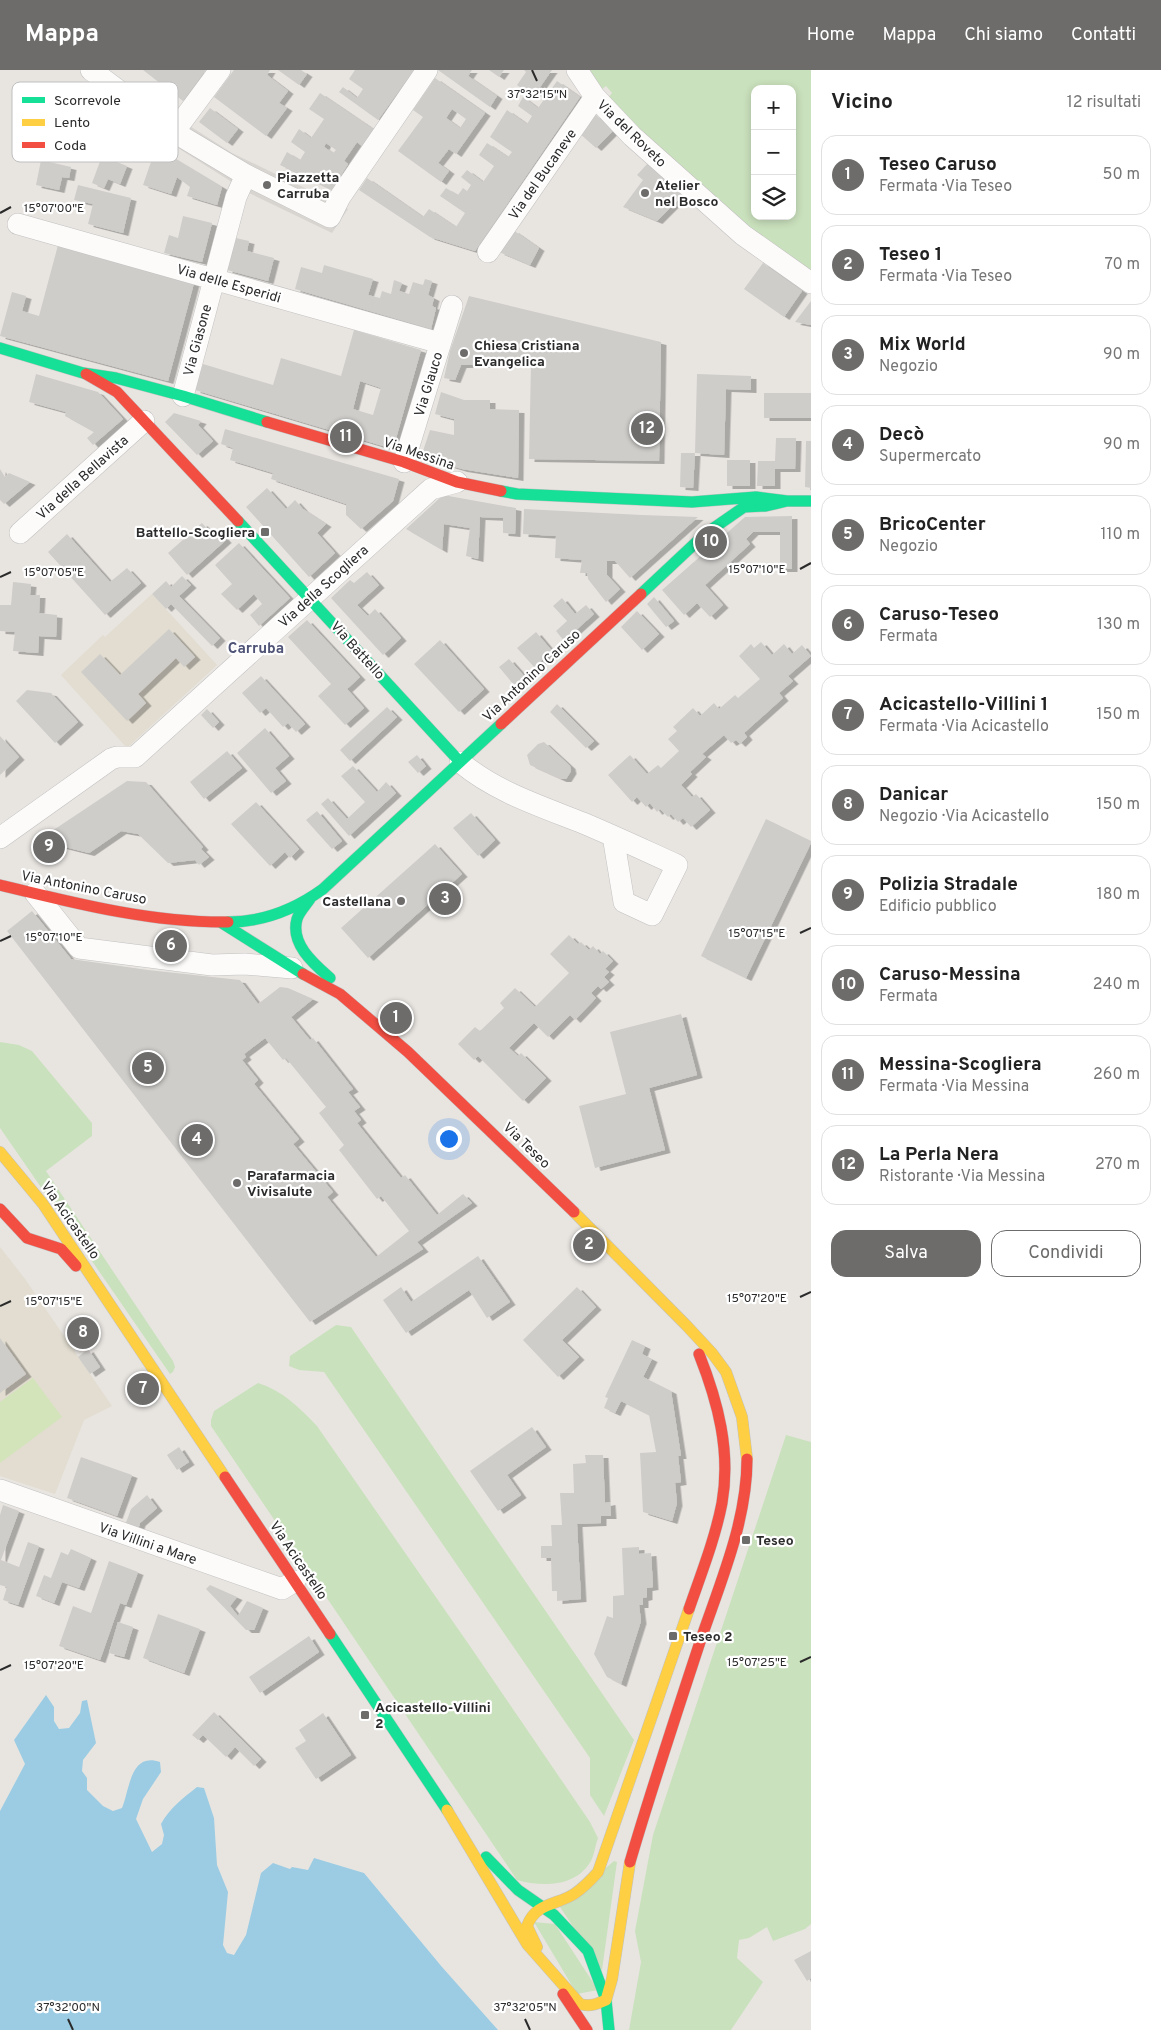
<!DOCTYPE html>
<html lang="it">
<meta charset="utf-8">
<style>
body{margin:0;font-family:Overpass,sans-serif;background:#f2f2f2;color:#222}
.controls{position:absolute;right:15px;top:15px;display:grid;overflow:hidden;border-radius:10px;box-shadow:0 2px 8px #0003}
.controls button{width:45px;height:45px;display:grid;place-items:center;padding:0;border:0;border-bottom:1px solid #e0e0e0;background:#fff;color:#222;font:25px sans-serif}
.you{position:absolute;left:448px;top:1068px;width:18px;height:18px;margin:-12px;border:4px solid #fff;border-radius:50%;background:#1a73e8;box-shadow:0 0 0 8px #1a73e833}
.badge{display:grid;place-items:center;width:32px;height:32px;border-radius:50%;background:#6d6c6b;color:#fff;font-size:16px;font-weight:700}
.pin{position:absolute;translate:-50% -50%;border:2px solid #fff;box-shadow:0 1px 5px #0006}
.list{margin:0;padding:0;list-style:none}
h2{display:flex;justify-content:space-between;align-items:center;height:65px;margin:0;padding:0 20px;font-size:21px}
h2 small{font-size:16px;font-weight:400;color:#767676}
.list li{display:grid;grid-template-columns:32px 1fr auto;gap:15px;align-items:center;box-sizing:border-box;height:80px;margin:0 10px 10px;padding:0 10px;border:1px solid #e0e0e0;border-radius:15px}
.list b{display:block;font-size:19px;white-space:nowrap}
.list p{margin:0;font-size:16px;white-space:nowrap;color:#767676}
.list em{font-size:16px;font-style:normal;color:#767676}
.actions{display:flex;gap:10px;padding:15px 20px}
.actions a{flex:1;padding:11px 0;border:1px solid #6d6c6b;border-radius:15px;text-align:center;font-size:18px;color:#6d6c6b}
.actions .main{background:#6d6c6b;color:#fff}
.icon{flex:none;width:28px;height:28px;fill:none;stroke:currentColor;stroke-width:2;stroke-linecap:round;stroke-linejoin:round}
.map{position:relative;flex:none;width:811px;height:1960px;overflow:hidden}
header{display:flex;align-items:center;gap:30px;box-sizing:border-box;height:70px;padding:0 25px;background:#6d6c6b;color:#fff}
header strong{font-size:24px}
nav{display:flex;gap:28px;margin-inline-start:auto;font-size:18px}
main{display:flex}
aside{flex:1;background:#fff}
.map>svg:first-child{display:block}
</style>
<header>
<strong>Mappa</strong>
<nav><a>Home</a><a>Mappa</a><a>Chi siamo</a><a>Contatti</a></nav>
</header>
<main>
<div class="map">
<svg width="811" height="1960" viewBox="0 0 811 1960">
<defs>
<filter id="shadow"><feDropShadow dx="5.5" dy="3" stdDeviation="0" flood-color="#0004"/></filter>
</defs>
<rect width="100%" height="100%" fill="#e8e5e1"/>
<!-- education -->
<path fill="#e2ddd0" d="M152 524 217 595 127 678 61 605 103 565 105 567Z
M0 1177 25 1209 112 1336 84 1350 55 1424 0 1406Z"/>
<!-- green -->
<path fill="#cae1bd" fill-rule="evenodd" d="M588 0H811V203L749 159 607 29 612 23 606 16 601 20ZM755 19H792V146H755Z
M0 972 19 975 32 981 92 1053V1066L46 1101 173 1291 175 1297 173 1302 170 1304 0 1058Z
M336 1255 351 1257 634 1670 604 1746 590 1725V1688L324 1302 299 1300 289 1296 290 1286Z
M258 1313C283 1321 299 1337 317 1356L472 1579 590 1752 598 1768C595 1776 594 1788 589 1794 574 1817 541 1817 517 1810L211 1356V1350L214 1341Z
M786 1365 811 1372V1854L805 1859 773 1871 767 1857 749 1868 739 1870 737 1888 763 1912 731 1960H629L641 1892 635 1861 653 1765Z
M614 1791 617 1792 602 1900 560 1837Z
M534 1852 555 1854 598 1920 577 1924Z"/>
<!-- pitch -->
<path fill="#d3e4bb" d="M33 1308 62 1347 0 1393V1332Z"/>
<!-- plaza -->
<path fill="#d8d5d1" d="M182 51 232 83 348 139 332 163 249 123 167 71Z"/>
<!-- water -->
<path fill="#9bcce3" d="M46 1625 54 1637V1651L59 1659 69 1658 80 1643 82 1631 87 1630 96 1673 83 1690 82 1701 87 1708V1720L103 1736 113 1741 122 1738C130 1719 130 1682 160 1692L161 1702 143 1729 136 1749 152 1782 162 1774 164 1765 161 1754C169 1739 183 1728 197 1717L204 1718 214 1748 217 1795 228 1822 223 1875 227 1883 234 1885 246 1865 261 1803 273 1793 290 1799 292 1797 308 1800 314 1788 364 1803 442 1897 498 1960H0V1741L25 1694 14 1670Z"/>
<!-- building -->
<path fill="#cfcdca" fill-rule="evenodd" filter="url(#shadow)" d="M143 0H206L183 31Z
M234 0H270L267 5 288 21 279 33 287 38 266 66 214 27Z
M278 0H301L307 4 299 15Z
M355 0H414L378 50 339 22 343 17 357 28 363 19 349 9Z
M438 0H472L468 6 497 26 490 37Z
M489 0H504L499 7Z
M524 0H552L533 27 517 15 526 2Z
M435 8 485 43 456 84 449 79 438 93 449 101 441 112 398 81 423 47 413 40ZM452 39 466 49 460 58 446 48Z
M557 11 580 27 475 181 430 167 359 120 367 108 423 147 429 139 456 157 465 143 440 126 446 118 458 125 463 118 467 121 471 115 461 107 467 100 483 112 494 96 479 85 487 73 508 87 512 82 490 67 507 40 527 54 532 46 518 36 523 27 538 38Z
M320 23 373 59 362 76 357 72 344 91 348 94 332 120 280 95 287 82 300 90 305 82 291 72 299 59 311 68 324 49 309 39ZM326 73 336 80 333 83 324 77Z
M210 38 238 59 227 73 199 52Z
M595 44 613 61 596 78 579 63Z
M147 72 222 117 217 135 187 126 190 117 177 107 171 124 143 115 152 89 143 85Z
M102 86 127 96 120 114 108 109 104 118 92 113Z
M41 90 71 97 69 108 62 107 59 120 36 115Z
M648 93 684 124 657 151 623 137 643 110 637 105Z
M78 115 131 128 123 163 88 154 93 134 74 130Z
M183 146 212 153 202 192 164 183 169 165 178 168Z
M513 160 539 178 530 195 499 182Z
M236 168 249 171 247 181 274 188 268 211 227 200Z
M58 175 194 213 168 311 0 266 12 222 26 226 22 241 39 246Z
M763 193 802 221 784 247 744 219Z
M324 195 373 209 368 225 380 228 382 221 391 224 394 210 402 213 399 221 409 224 413 212 423 215 425 209 432 211 428 225 434 228 432 236 436 238 431 259 295 219 301 197 322 203Z
M469 226 661 272 659 391 529 389 531 294 461 295 455 310 444 308 450 281Z
M811 231V255L795 252Z
M354 260 421 280 393 379 195 320 203 294 273 315 281 288 341 306ZM360 311 381 318 373 345 353 339Z
M36 304 98 322 123 349 93 375 87 368 94 362 65 346 66 342 29 332Z
M697 304 751 306V320L726 319 724 385 695 383Z
M441 322 464 330H490V339L519 340 518 408 462 399 421 387 430 360 454 365V349L435 344Z
M764 323H811V348H764Z
M174 343 201 351 198 355 213 371 197 385 165 352Z
M225 359 399 409 393 431 361 459 346 445V434L271 409 273 403 230 390 233 378 221 374Z
M776 368H796L795 399H775V416H757L758 391H775Z
M806 371H811V418L805 417Z
M681 383H695L693 418 680 417Z
M727 390H750V416H727Z
M0 399 5 407 9 403 30 412 4 434 0 430Z
M267 418 286 439 295 430 303 439 326 454 317 463 335 483 309 507 246 437Z
M443 425 516 438 515 464 503 463V448L480 447 478 489 466 486 470 458 444 454 442 480 406 459Z
M524 439 642 445 698 447 630 508 615 491H607V505L620 519 606 532 588 509 587 503H580L582 490 555 488 556 466 523 464Z
M792 446V499H780V462H753L746 469 750 474 705 515 723 535 710 547 697 533 684 545 662 520 745 447Z
M202 453 212 464 217 460 226 470 187 505 168 483Z
M67 464 110 512 127 498 141 513 105 545 48 482Z
M239 473 290 528 259 556 250 545 262 534 254 524 237 540 221 524 232 514 215 495Z
M367 502 379 515 357 535 368 546 375 539 401 568 383 585 331 528 350 510 354 513Z
M182 506 191 515 179 526 220 568 212 576 171 534 166 539 152 524 166 511 171 517Z
M13 512 31 514 30 525H40L39 543 57 545 56 567 39 566 38 583 13 581 15 562 0 561V535H11Z
M654 527 674 551 666 557 647 534Z
M562 528 575 544 586 535 594 544 564 571 556 561 567 551 553 536Z
M637 541 659 564 642 580 621 557Z
M307 550 360 607 347 619 364 638 345 655 318 626 331 614 288 567Z
M169 559 195 587 184 597 176 588 138 624 146 633 127 651 81 602 100 584 120 605Z
M536 562 552 581 534 597 517 578Z
M440 570 484 619 459 642 414 594Z
M761 572 772 585 784 574 792 584 802 575 811 586 788 606 793 611 779 623 783 628 744 663 747 667 740 674 736 670 731 673 724 665 702 684 706 687 690 702 692 704 681 715 692 727 696 724 710 740 691 757 683 748 678 752 671 744 668 747 660 739 657 742 650 733 646 737 637 727 632 732 608 705 630 685 647 704 658 695 661 698 679 681 668 669 677 661 673 657 693 638 700 646 714 633 719 639 735 625 738 628 760 609 739 586 751 574 754 578Z
M509 589 524 606 514 615 499 597Z
M261 606 305 654 296 662 288 653 283 657 266 638 260 643 242 623Z
M27 620 51 623 78 652 55 673 16 631Z
M557 634 594 671 586 678 550 642Z
M387 637 397 647 350 691 340 680Z
M207 639 219 652 213 658 201 645Z
M265 658 289 686 275 698 286 711 271 723 237 683Z
M0 666 19 687 0 705Z
M544 672 570 696 571 701 566 709H561L530 695 527 685 538 674Z
M227 681 242 698 204 729 190 712Z
M417 685 426 696 418 703 408 692Z
M353 696 377 722 386 712 396 723 349 766 321 734 328 728 347 749 365 732 341 706Z
M127 711 146 712 203 777 201 779 209 787 199 795 195 790 168 793 138 764 121 761 89 783 57 775 52 779 46 765Z
M256 732 299 779 290 788 285 782 270 796 231 754Z
M317 741 342 771 332 779 306 750Z
M471 743 495 770 478 786 453 758Z
M766 749 811 771V773L746 908 701 886Z
M435 774 462 804 368 888 341 858Z
M32 841 71 889 148 900 240 910 258 934 280 917 288 918 313 929 291 947 310 970 313 968 353 1019 348 1022 360 1037 354 1041 361 1050 357 1053 401 1108 405 1105 437 1145 463 1124 472 1133 417 1172 423 1179 310 1252 7 861ZM265 968 283 990 286 988 326 1037 319 1043 344 1075 339 1080 377 1129 381 1126 409 1161 376 1187 327 1127 333 1122 293 1074 299 1069 254 1014 258 1010 242 990 246 987 244 984Z
M569 865 578 874 581 872 589 880 593 876 600 884 603 881 613 891 605 899 609 902 604 907 609 912 601 919 598 916 591 923 596 928 575 950 570 945 548 967 534 953 509 978 518 986 521 983 546 1008 523 1031 478 986 474 990 458 974 475 957 480 961 504 938 500 933 515 918 535 937 569 903 550 884Z
M681 944 697 1005 649 1018 665 1080 595 1098 579 1036 626 1024 610 962Z
M478 1186 510 1232 487 1248 469 1220 406 1263 383 1230 401 1217 411 1232Z
M577 1217 596 1237 562 1270 579 1287 558 1307 523 1270Z
M0 1268 26 1304 0 1323Z
M632 1270 645 1276 642 1284 652 1289 643 1307 671 1321 681 1386H678L681 1412 675 1413 677 1433 672 1451 643 1442 640 1383 656 1382 649 1345 621 1331 615 1343 604 1338 608 1328 605 1327Z
M88 1279 100 1297 90 1304 78 1287Z
M532 1357 546 1377 507 1405 521 1425 498 1441 470 1401Z
M179 1377 189 1392 177 1400 167 1385Z
M585 1385H603L605 1433 610 1432 611 1446H601V1453L577 1454 581 1529 557 1531V1521H552L551 1488H541V1476H552L551 1455H562L560 1423H574L573 1394 586 1393Z
M81 1387 132 1405 117 1446 67 1428Z
M147 1425 157 1438 140 1453 137 1463 124 1458 131 1439Z
M3 1435 19 1441 1 1490 19 1497 28 1472 39 1476 18 1535 3 1530 7 1517 0 1515V1445Z
M639 1477V1484L651 1483 653 1517 647 1518V1527L643 1528V1535H639L641 1551 621 1614 607 1607 594 1584 607 1546 613 1548V1526L624 1525 622 1478Z
M71 1479 91 1488 79 1518 62 1512 54 1533 36 1526 44 1505 51 1508 61 1482 68 1485Z
M109 1491 138 1502 126 1535 120 1533 100 1590 59 1576 73 1536 91 1543Z
M210 1515 237 1527 230 1536 238 1546 247 1531 263 1538 254 1560H246L206 1519Z
M158 1544 200 1559 184 1603 143 1588Z
M118 1552 133 1557 124 1587 109 1583Z
M309 1566 319 1582 260 1623 249 1607Z
M214 1642 261 1689 254 1696 235 1677 226 1687 203 1665 198 1670 192 1665Z
M323 1643 351 1685 316 1709 295 1678 306 1671 299 1660Z
M811 1881V1908L807 1911 794 1890Z"/>
<g fill="none" stroke-linecap="round" stroke-linejoin="round">
<defs>
<path id="street" d="M91 0 174 62 246 105 330 147 340 127 427 0
M577 0 595 27 632 66 743 165 811 213
M174 62 220 0
M18 154 440 273
M488 182 595 27
M183 326 236 127 246 105
M404 392 452 236
M20 463 144 351
M460 692C496 722 540 736 583 753 614 766 646 781 677 795L652 845 624 832 613 766
M0 768 111 689 117 687H135L431 419 457 412
M35 823 79 878 212 895 245 894 292 898
M0 1420 282 1519 295 1511"/>
<path id="fast" d="M0 278 83 303 116 308 183 326 267 352
M501 421 517 424 692 432 756 427 787 431H811
M238 451 460 692
M641 524 705 464 744 437 766 436 787 431
M310 829C306 835 299 842 297 849 290 874 314 894 330 908
M228 852C264 852 294 840 323 819L501 654
M222 853 303 904
M330 1564 447 1740
M486 1787 518 1820 554 1845 588 1881 606 1930 609 1960"/>
<path id="slow" d="M0 1082 43 1134 225 1407
M574 1142 686 1255 712 1283 726 1302 742 1347 747 1389
M447 1740 527 1874 580 1934C590 1937 597 1934 606 1930L612 1909 630 1792
M537 1877 527 1856C535 1833 557 1835 574 1824 583 1818 591 1810 598 1802L689 1539"/>
<path id="jam" d="M86 304 117 322 238 451
M267 352 404 392 457 412 501 421
M501 654 641 524
M0 815C74 833 152 853 228 852
M303 904 340 924 408 982 574 1142
M0 1139 27 1168 61 1179 76 1196
M225 1407 330 1564
M689 1539C701 1504 715 1469 722 1433 731 1381 718 1332 699 1284
M630 1792C652 1717 676 1645 700 1572 720 1513 747 1452 747 1389
M563 1924 587 1960"/>
</defs>
<!-- street casing -->
<use href="#street" stroke="#c2c1c1" stroke-width="22"/>
<!-- fast casing -->
<use href="#fast" stroke="#c2c1c1" stroke-width="12"/>
<!-- slow casing -->
<use href="#slow" stroke="#c2c1c1" stroke-width="12"/>
<!-- jam casing -->
<use href="#jam" stroke="#c2c1c1" stroke-width="12"/>
<!-- street -->
<use href="#street" stroke="#fcfbfa" stroke-width="21"/>
<!-- fast -->
<use href="#fast" stroke="#16e098" stroke-width="11"/>
<!-- slow -->
<use href="#slow" stroke="#ffcf43" stroke-width="11"/>
<!-- jam -->
<use href="#jam" stroke="#f24e42" stroke-width="11"/>
</g>
<!-- ticks -->
<path fill="none" stroke="#2b2b2b" stroke-width="2" d="M532 0 537 11M0 143 11 137M800 499 811 493M0 507 11 502M800 863 811 858M0 871 11 866M800 1227 811 1222M0 1236 11 1231M800 1592 811 1587M0 1600 11 1595M68 1949 73 1960M525 1949 530 1960"/>
<!-- markers -->
<g fill="#6d6c6b" stroke="#fff" stroke-width="2">
<circle cx="267" cy="115" r="5"/>
<circle cx="645" cy="123" r="5"/>
<circle cx="464" cy="283" r="5"/>
<rect x="260" y="457" width="10" height="10" rx="2.5"/>
<circle cx="401" cy="831" r="5"/>
<circle cx="237" cy="1113" r="5"/>
<rect x="741" y="1465" width="10" height="10" rx="2.5"/>
<rect x="668" y="1561" width="10" height="10" rx="2.5"/>
<rect x="360" y="1640" width="10" height="10" rx="2.5"/>
</g>
<g text-anchor="middle" stroke-width="4.5" stroke-linejoin="round" paint-order="stroke">
<!-- street labels -->
<g font-size="14" fill="#2b2b2b" stroke="#fff">
<text transform="translate(632 63) rotate(44)" y="5">Via del Roveto</text>
<text transform="translate(542 104) rotate(-55)" y="5">Via del Bucaneve</text>
<text transform="translate(229 213) rotate(16)" y="5">Via delle Esperidi</text>
<text transform="translate(197 270) rotate(-75)" y="5">Via Giasone</text>
<text transform="translate(428 314) rotate(-73)" y="5">Via Glauco</text>
<text transform="translate(419 383) rotate(19)" y="5">Via Messina</text>
<text transform="translate(82 407) rotate(-42)" y="5">Via della Bellavista</text>
<text transform="translate(323 516) rotate(-42)" y="5">Via della Scogliera</text>
<text transform="translate(358 580) rotate(48)" y="5">Via Battello</text>
<text transform="translate(531 605) rotate(-43)" y="5">Via Antonino Caruso</text>
<text transform="translate(84 817) rotate(11)" y="5">Via Antonino Caruso</text>
<text transform="translate(527 1075) rotate(44)" y="5">Via Teseo</text>
<text transform="translate(71 1150) rotate(55)" y="5">Via Acicastello</text>
<text transform="translate(148 1473) rotate(19)" y="5">Via Villini a Mare</text>
<text transform="translate(299 1490) rotate(56)" y="5">Via Acicastello</text>
</g>
<!-- poi labels -->
<g font-size="14" font-weight="bold" fill="#2b2b2b" stroke="#fff" text-anchor="start">
<text x="277" y="112">Piazzetta<tspan x="277" dy="16">Carruba</tspan></text>
<text x="655" y="120">Atelier<tspan x="655" dy="16">nel Bosco</tspan></text>
<text x="474" y="280">Chiesa Cristiana<tspan x="474" dy="16">Evangelica</tspan></text>
<text x="255" y="467" text-anchor="end">Battello-Scogliera</text>
<text x="391" y="836" text-anchor="end">Castellana</text>
<text x="247" y="1110">Parafarmacia<tspan x="247" dy="16">Vivisalute</tspan></text>
<text x="756" y="1475">Teseo</text>
<text x="683" y="1571">Teseo 2</text>
<text x="375" y="1642">Acicastello-Villini<tspan x="375" dy="16">2</tspan></text>
</g>
<!-- neighbourhood labels -->
<g font-size="15" font-weight="bold" fill="#4f5477" stroke="#fff">
<text x="256" y="583">Carruba</text>
</g>
</g>
<!-- legend -->
<rect x="12" y="12" width="166" height="80" rx="8" fill="#fff" stroke="#bfbfbf" stroke-width="1"/>
<rect x="22" y="27" width="23" height="6" fill="#16e098"/>
<rect x="22" y="49" width="23" height="7" fill="#ffcf43"/>
<rect x="22" y="72" width="23" height="6" fill="#f24e42"/>
<g font-size="14" fill="#2b2b2b">
<text x="54" y="35">Scorrevole</text>
<text x="54" y="57">Lento</text>
<text x="54" y="80">Coda</text>
</g>
<g font-size="12" text-anchor="middle" fill="#2b2b2b" stroke="#fff" stroke-width="4.5" stroke-linejoin="round" paint-order="stroke">
<text x="537" y="28">37°32'15"N</text>
<text x="54" y="142">15°07'00"E</text>
<text x="757" y="503">15°07'10"E</text>
<text x="54" y="506">15°07'05"E</text>
<text x="757" y="867">15°07'15"E</text>
<text x="54" y="871">15°07'10"E</text>
<text x="757" y="1232">15°07'20"E</text>
<text x="54" y="1235">15°07'15"E</text>
<text x="757" y="1596">15°07'25"E</text>
<text x="54" y="1599">15°07'20"E</text>
<text x="68" y="1941">37°32'00"N</text>
<text x="525" y="1941">37°32'05"N</text>
</g>
</svg>
<div class="controls">
<button>+</button>
<button>−</button>
<button><svg class="icon" aria-label="layers" viewBox="0 0 24 24"><path d="M12 4l9 5-9 5-9-5zM3 14l9 5 9-5"/></svg></button>
</div>
<div class="you"></div>
<div class="pin badge" style="left:396px;top:948px">1</div>
<div class="pin badge" style="left:589px;top:1175px">2</div>
<div class="pin badge" style="left:445px;top:829px">3</div>
<div class="pin badge" style="left:197px;top:1070px">4</div>
<div class="pin badge" style="left:148px;top:998px">5</div>
<div class="pin badge" style="left:171px;top:876px">6</div>
<div class="pin badge" style="left:143px;top:1319px">7</div>
<div class="pin badge" style="left:83px;top:1263px">8</div>
<div class="pin badge" style="left:49px;top:777px">9</div>
<div class="pin badge" style="left:711px;top:472px">10</div>
<div class="pin badge" style="left:346px;top:367px">11</div>
<div class="pin badge" style="left:647px;top:359px">12</div>
</div>
<aside>
<h2>Vicino<small>12 risultati</small></h2>
<ul class="list">
<li><span class="badge">1</span><div><b>Teseo Caruso</b><p>Fermata · Via Teseo</p></div><em>50 m</em></li>
<li><span class="badge">2</span><div><b>Teseo 1</b><p>Fermata · Via Teseo</p></div><em>70 m</em></li>
<li><span class="badge">3</span><div><b>Mix World</b><p>Negozio</p></div><em>90 m</em></li>
<li><span class="badge">4</span><div><b>Decò</b><p>Supermercato</p></div><em>90 m</em></li>
<li><span class="badge">5</span><div><b>BricoCenter</b><p>Negozio</p></div><em>110 m</em></li>
<li><span class="badge">6</span><div><b>Caruso-Teseo</b><p>Fermata</p></div><em>130 m</em></li>
<li><span class="badge">7</span><div><b>Acicastello-Villini 1</b><p>Fermata · Via Acicastello</p></div><em>150 m</em></li>
<li><span class="badge">8</span><div><b>Danicar</b><p>Negozio · Via Acicastello</p></div><em>150 m</em></li>
<li><span class="badge">9</span><div><b>Polizia Stradale</b><p>Edificio pubblico</p></div><em>180 m</em></li>
<li><span class="badge">10</span><div><b>Caruso-Messina</b><p>Fermata</p></div><em>240 m</em></li>
<li><span class="badge">11</span><div><b>Messina-Scogliera</b><p>Fermata · Via Messina</p></div><em>260 m</em></li>
<li><span class="badge">12</span><div><b>La Perla Nera</b><p>Ristorante · Via Messina</p></div><em>270 m</em></li>
</ul>
<div class="actions"><a class="main">Salva</a><a>Condividi</a></div>
</aside>
</main>
